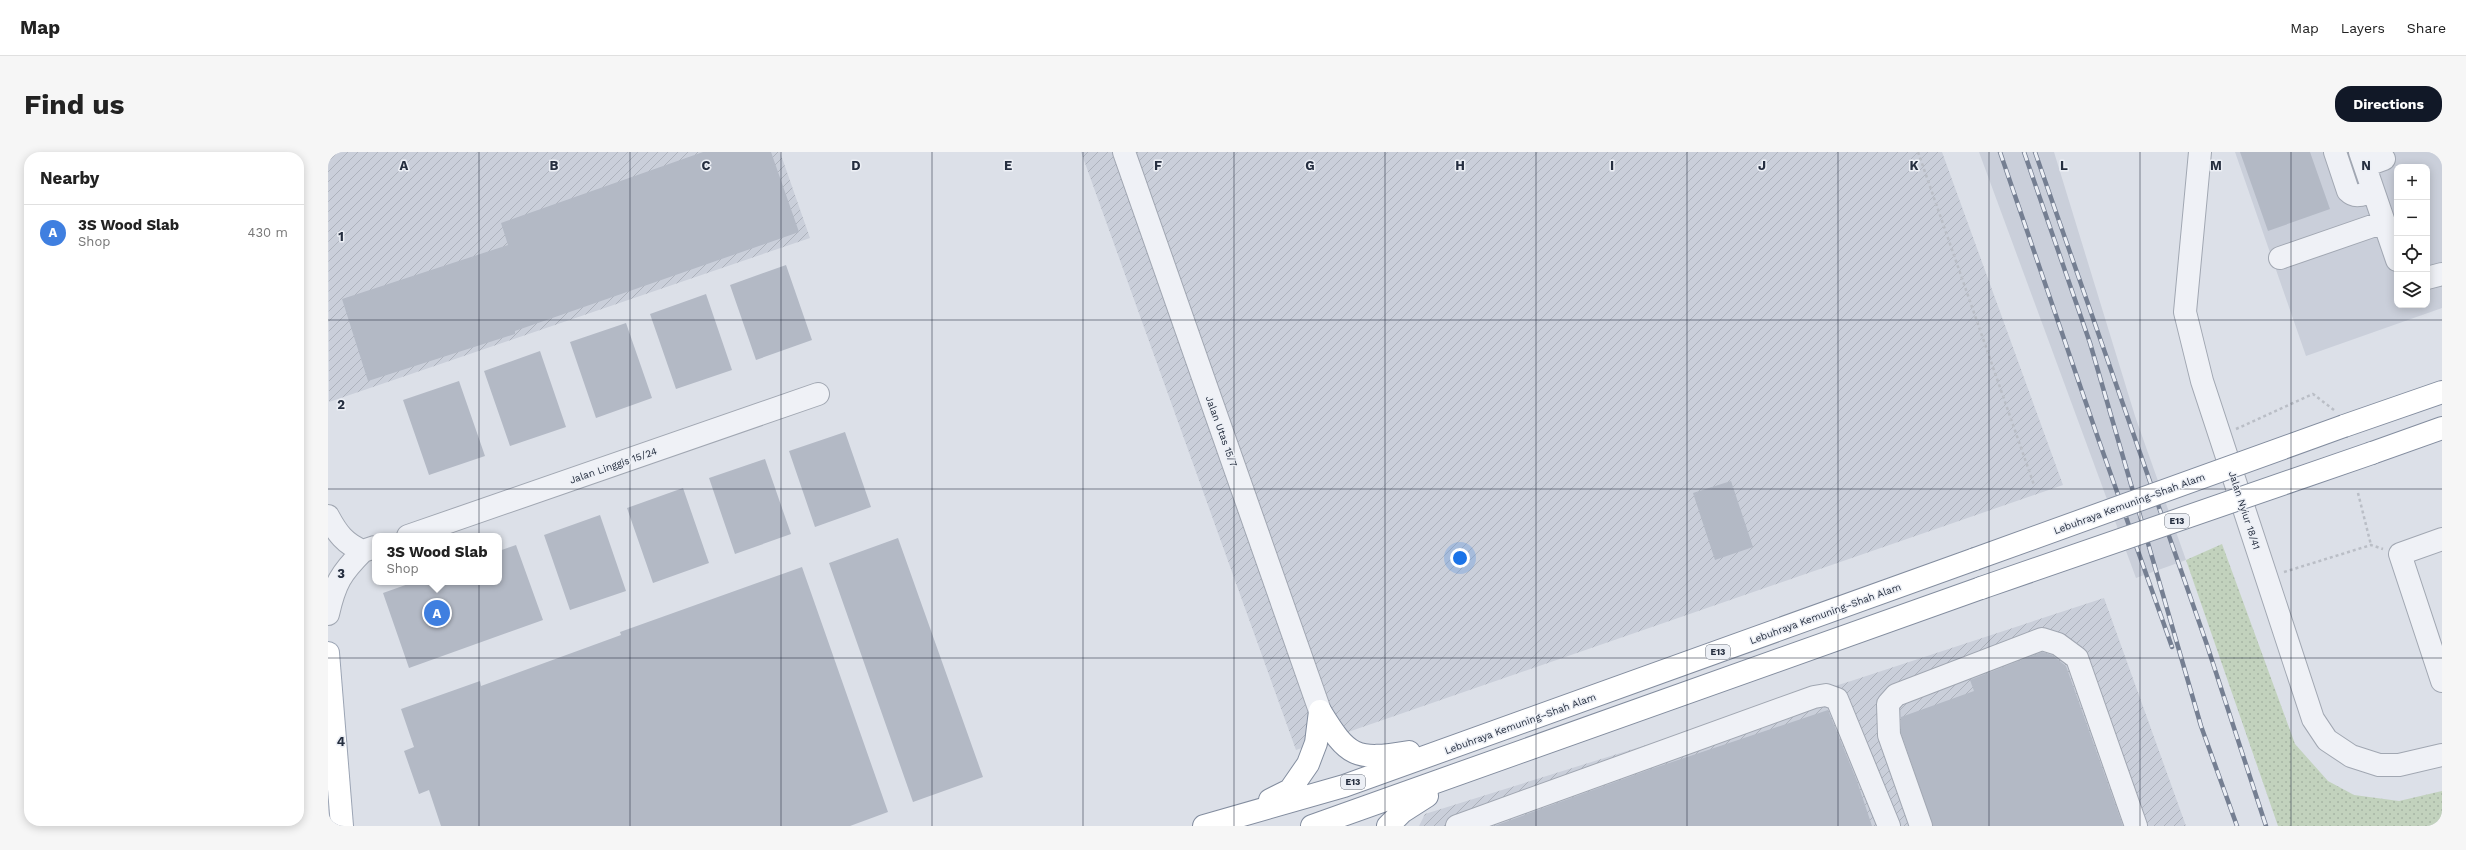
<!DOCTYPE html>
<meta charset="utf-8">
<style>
body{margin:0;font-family:"Work Sans",sans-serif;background:#f6f6f6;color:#222}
.controls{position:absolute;right:12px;top:12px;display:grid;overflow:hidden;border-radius:8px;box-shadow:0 2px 10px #0003}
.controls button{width:36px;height:36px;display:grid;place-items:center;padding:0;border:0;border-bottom:1px solid #e0e0e0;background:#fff;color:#222;font:20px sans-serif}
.you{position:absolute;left:1132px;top:406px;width:14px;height:14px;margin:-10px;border:3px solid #fff;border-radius:50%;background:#1a73e8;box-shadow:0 0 0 6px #1a73e833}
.badge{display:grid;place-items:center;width:26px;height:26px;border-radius:50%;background:#111827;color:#fff;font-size:13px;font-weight:700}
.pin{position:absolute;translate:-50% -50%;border:2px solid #fff;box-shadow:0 1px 4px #0006}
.popup{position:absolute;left:44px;top:381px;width:130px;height:52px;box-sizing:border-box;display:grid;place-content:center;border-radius:8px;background:#fff;filter:drop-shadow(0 1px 3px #0005);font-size:13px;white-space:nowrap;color:#767676}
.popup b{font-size:15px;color:#222}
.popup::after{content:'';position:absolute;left:50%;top:100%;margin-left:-8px;border:8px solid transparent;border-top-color:#fff}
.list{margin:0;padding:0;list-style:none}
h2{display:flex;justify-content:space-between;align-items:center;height:52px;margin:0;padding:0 16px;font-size:17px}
h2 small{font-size:13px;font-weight:400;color:#767676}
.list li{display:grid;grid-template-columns:26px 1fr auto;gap:12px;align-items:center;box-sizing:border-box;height:56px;padding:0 16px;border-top:1px solid #e0e0e0}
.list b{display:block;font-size:15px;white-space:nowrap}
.list p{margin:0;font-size:13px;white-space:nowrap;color:#767676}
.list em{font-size:13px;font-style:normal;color:#767676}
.icon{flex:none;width:22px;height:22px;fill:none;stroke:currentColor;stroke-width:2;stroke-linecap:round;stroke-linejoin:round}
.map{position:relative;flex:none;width:2114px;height:674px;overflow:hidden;border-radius:16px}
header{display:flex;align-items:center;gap:24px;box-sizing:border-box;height:56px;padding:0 20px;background:#fff;border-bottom:1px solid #e0e0e0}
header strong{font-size:19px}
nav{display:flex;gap:22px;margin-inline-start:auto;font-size:14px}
.intro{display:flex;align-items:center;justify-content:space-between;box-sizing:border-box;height:96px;padding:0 24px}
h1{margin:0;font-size:28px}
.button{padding:10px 18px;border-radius:16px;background:#111827;color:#fff;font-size:14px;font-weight:700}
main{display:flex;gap:24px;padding:0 24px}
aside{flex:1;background:#fff;border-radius:16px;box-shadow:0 2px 10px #0003}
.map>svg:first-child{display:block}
</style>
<header>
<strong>Map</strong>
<nav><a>Map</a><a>Layers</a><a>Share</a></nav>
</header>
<div class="intro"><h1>Find us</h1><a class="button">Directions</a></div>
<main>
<aside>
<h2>Nearby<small></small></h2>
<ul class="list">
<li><span class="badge" style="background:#3f7fe0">A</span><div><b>3S Wood Slab</b><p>Shop</p></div><em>430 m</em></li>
</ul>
</aside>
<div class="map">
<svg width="2114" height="674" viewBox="0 0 2114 674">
<defs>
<pattern id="industrial-furrows" width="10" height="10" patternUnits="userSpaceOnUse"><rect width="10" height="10" fill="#cacfda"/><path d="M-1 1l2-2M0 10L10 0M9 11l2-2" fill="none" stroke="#adb2bc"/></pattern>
<pattern id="grass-dots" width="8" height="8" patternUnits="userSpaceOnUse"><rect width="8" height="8" fill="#c2d2bd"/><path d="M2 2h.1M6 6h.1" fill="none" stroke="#a7b5a4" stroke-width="1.8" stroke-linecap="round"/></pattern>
</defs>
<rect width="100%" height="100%" fill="#dce0e8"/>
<!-- built -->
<path fill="#cacfda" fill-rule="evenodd" d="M1651 0H1726L1807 264 1858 408 1808 426Z
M1907 0H2114V156L1978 204ZM2069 15H2099V153H2069Z"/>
<!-- industrial -->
<path fill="url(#industrial-furrows)" d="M0 0H452L482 86 1 250Z
M753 0H1614L1735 333 968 598Z
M1776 446 1858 674H1091L1097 662 1523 529Z"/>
<!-- grass -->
<path fill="url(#grass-dots)" d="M1894 392 1967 592 2000 629 2026 643 2071 649 2114 639V674H1950L1858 408Z"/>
<!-- building -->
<path fill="#b3b9c5" d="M375 0H443L471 80 187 179V182L40 229 14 147 180 93 173 71Z
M1912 0H1982L2002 57 1940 79Z
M458 113 484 188 428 208 402 133Z
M378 142 404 218 348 237 322 162Z
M298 171 324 246 268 266 242 190Z
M212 199 238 275 182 294 156 219Z
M131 229 157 304 101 323 75 248Z
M517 280 543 355 487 375 461 299Z
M437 307 463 382 407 402 381 326Z
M1403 329 1425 395 1387 408 1365 341Z
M355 336 381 411 325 431 299 356Z
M272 363 298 439 242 458 216 383Z
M570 386 655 625 585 650 501 411Z
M188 393 215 468 81 516 55 441 86 430H171V399Z
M474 415 560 660 522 674H113L101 638 91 642 76 599 86 595 73 557 152 529 153 534 293 483 292 480Z
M1714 500 1724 503 1738 514 1795 674H1605L1573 581V565L1646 539 1642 528Z
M1500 558 1529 629 1544 674H1166L1323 617Z"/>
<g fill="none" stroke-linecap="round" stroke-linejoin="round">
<defs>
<path id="minor" d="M796 0 992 559
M1872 0 1857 160 1874 229 1985 567 1999 588 2023 604 2051 613H2071L2114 603
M2007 0 2020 39C2028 47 2036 42 2045 38
M2032 0 2069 108
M2037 14 2056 7
M1952 106 2056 70
M2099 126 2114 122
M0 364C9 381 17 392 35 399L47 395
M80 384 490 242
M2114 387 2072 402 2114 529
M0 462C7 431 13 421 35 399
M1129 674 1486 545 1498 543 1509 547 1561 674
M1593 674 1561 583 1560 552 1568 543 1714 487 1730 492 1749 506 1808 674"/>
<path id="major" d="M0 501 14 674"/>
<path id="highway" d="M2016 274 2114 240
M2044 301 2114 276
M992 559C1020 605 1027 609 1081 600
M942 648 962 638 980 612 988 591 992 559
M876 674 1016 634 1647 407
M984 674 1653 436
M1060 674 1074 660 1099 644"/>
</defs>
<!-- minor casing -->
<use href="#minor" stroke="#a1a7b2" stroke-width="24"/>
<!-- major casing -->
<use href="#major" stroke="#9ba4b4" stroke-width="24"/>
<!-- highway casing -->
<use href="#highway" stroke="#838d9f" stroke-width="24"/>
<!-- path -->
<path stroke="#babec6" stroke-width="2.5" stroke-dasharray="3 3" stroke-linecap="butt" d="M1590 0 1706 333
M1908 277 1985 242 2006 258
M2030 341 2043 393
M1956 420 2043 393 2055 397"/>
<!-- minor -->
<use href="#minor" stroke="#eff1f6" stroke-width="22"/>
<!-- major -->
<use href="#major" stroke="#fff" stroke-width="22"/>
<!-- highway -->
<use href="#highway" stroke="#fff" stroke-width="22"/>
<defs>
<path id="rail" d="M1672 0 1771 289 1844 495
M1696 0 1762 191 1873 574 1909 674
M1707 0 1878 490 1938 674"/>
</defs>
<!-- rail casing -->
<use href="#rail" stroke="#757f92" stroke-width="4.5"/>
<!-- rail -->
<use href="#rail" stroke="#eceff5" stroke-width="3" stroke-dasharray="9" stroke-linecap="butt"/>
<defs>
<path id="highway-bridge" d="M1647 407 2016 274
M1653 436 2044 301"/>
</defs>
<!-- highway-bridge casing -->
<use href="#highway-bridge" stroke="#838d9f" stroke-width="24" stroke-linecap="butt"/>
<!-- highway-bridge -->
<use href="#highway-bridge" stroke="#fff" stroke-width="22"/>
</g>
<!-- grid -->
<path fill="none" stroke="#252e3f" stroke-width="1" stroke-opacity="0.55" d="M151 0V674M302 0V674M453 0V674M604 0V674M755 0V674M906 0V674M1057 0V674M1208 0V674M1359 0V674M1510 0V674M1661 0V674M1812 0V674M1963 0V674M0 168H2114M0 337H2114M0 506H2114"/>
<g text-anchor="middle" stroke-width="3" stroke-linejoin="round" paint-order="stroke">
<!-- shield labels -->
<g fill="#eceff5" stroke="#616876" stroke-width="1">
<rect x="1837" y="362" width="24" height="14" rx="3"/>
<rect x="1378" y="493" width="24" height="14" rx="3"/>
<rect x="1013" y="623" width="24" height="14" rx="3"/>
</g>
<g font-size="9" font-weight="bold" fill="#252e3f">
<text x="1849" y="372">E13</text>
<text x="1390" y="503">E13</text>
<text x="1025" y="633">E13</text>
</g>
<!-- street labels -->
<g font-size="10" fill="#252e3f" stroke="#eceff5">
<text transform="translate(894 279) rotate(70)" y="4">Jalan Utas 15/7</text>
<text transform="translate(285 313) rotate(-19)" y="4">Jalan Linggis 15/24</text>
<text transform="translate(1801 351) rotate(-20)" y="4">Lebuhraya Kemuning–Shah Alam</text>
<text transform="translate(1917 358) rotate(72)" y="4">Jalan Nyiur 18/41</text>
<text transform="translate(1497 461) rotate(-20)" y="4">Lebuhraya Kemuning–Shah Alam</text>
<text transform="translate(1192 571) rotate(-20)" y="4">Lebuhraya Kemuning–Shah Alam</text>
</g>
</g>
<g font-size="13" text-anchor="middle" font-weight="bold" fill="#252e3f" stroke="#eceff5" stroke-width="3" stroke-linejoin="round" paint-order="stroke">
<text x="76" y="18">A</text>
<text x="226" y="18">B</text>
<text x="378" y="18">C</text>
<text x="528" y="18">D</text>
<text x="680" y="18">E</text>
<text x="830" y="18">F</text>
<text x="982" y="18">G</text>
<text x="1132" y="18">H</text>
<text x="1284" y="18">I</text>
<text x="1434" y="18">J</text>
<text x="1586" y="18">K</text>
<text x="1736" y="18">L</text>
<text x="1888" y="18">M</text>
<text x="2038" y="18">N</text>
<text x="13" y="89">1</text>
<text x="13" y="257">2</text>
<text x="13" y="426">3</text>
<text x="13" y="594">4</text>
</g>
</svg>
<div class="controls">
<button>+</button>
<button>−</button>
<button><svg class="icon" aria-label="locate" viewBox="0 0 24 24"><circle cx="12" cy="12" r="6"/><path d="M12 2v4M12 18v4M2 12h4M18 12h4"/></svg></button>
<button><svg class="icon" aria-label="layers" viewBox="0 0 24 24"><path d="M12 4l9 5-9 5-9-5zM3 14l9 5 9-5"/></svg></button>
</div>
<div class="you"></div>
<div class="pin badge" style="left:109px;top:461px;background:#3f7fe0">A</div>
<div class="popup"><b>3S Wood Slab</b>Shop</div>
</div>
</main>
